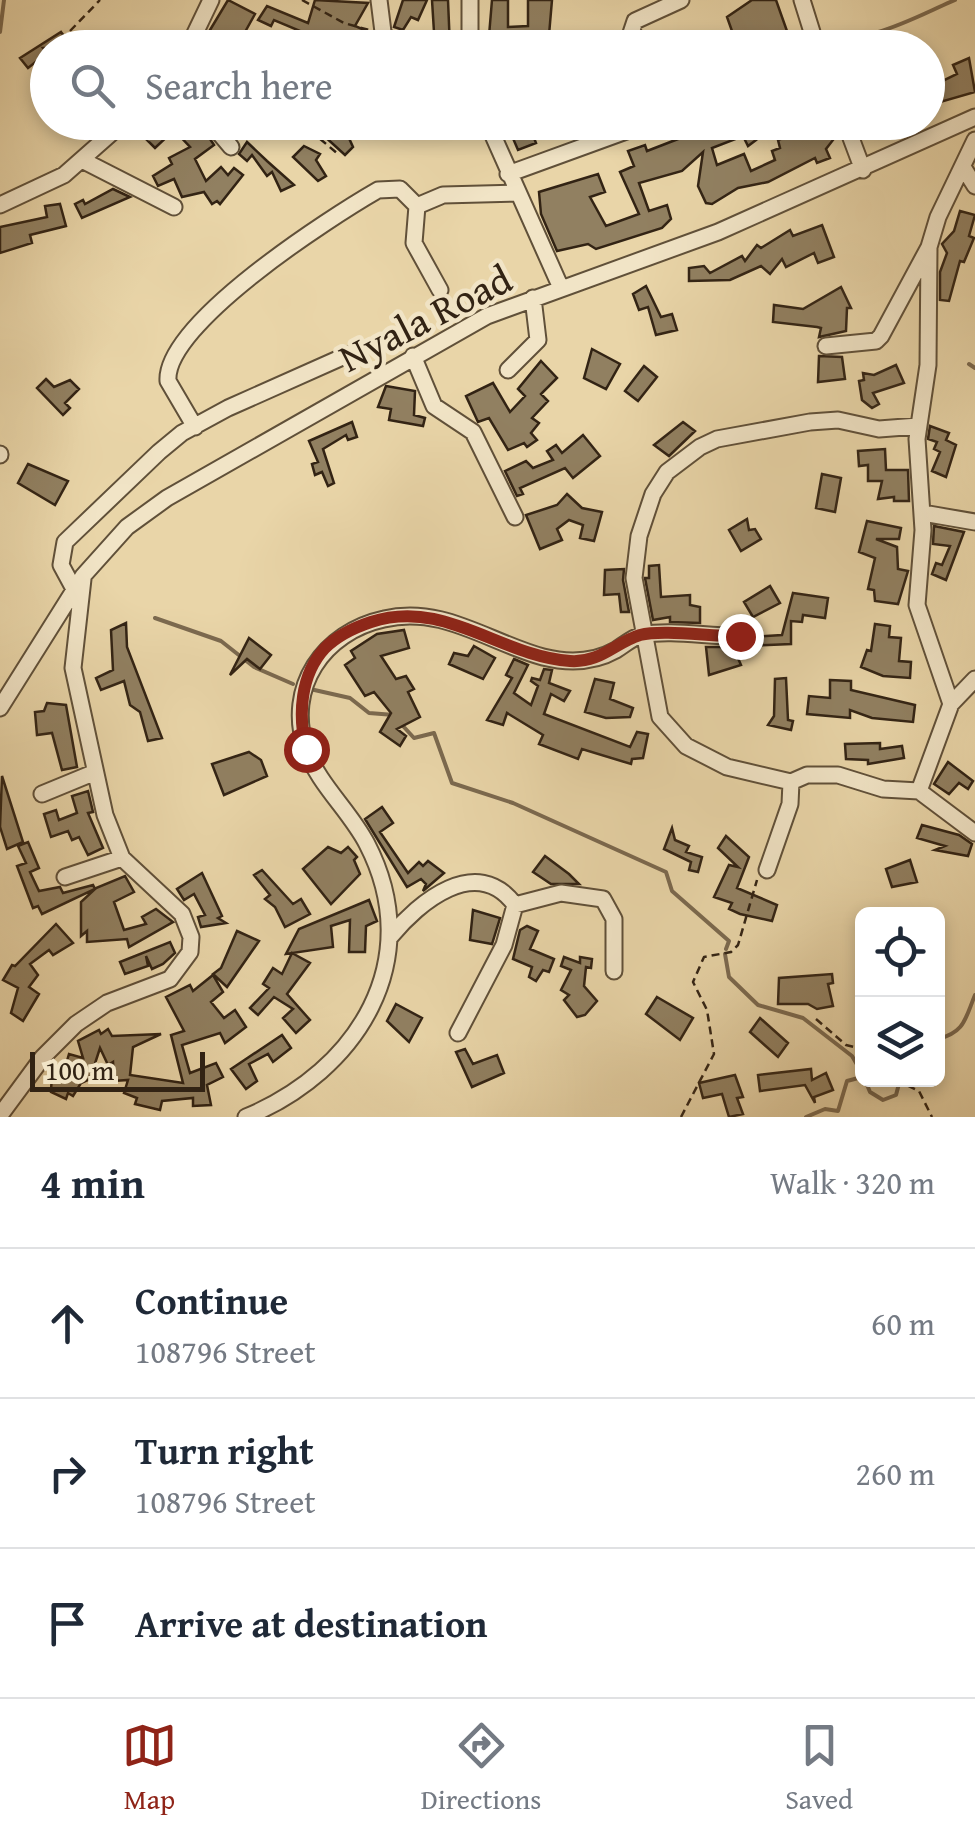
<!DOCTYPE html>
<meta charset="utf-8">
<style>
body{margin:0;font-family:"Gentium Book Plus",serif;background:#f6f6f7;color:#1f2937}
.controls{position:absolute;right:30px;bottom:30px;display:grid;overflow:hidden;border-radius:15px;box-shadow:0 5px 15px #0003}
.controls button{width:90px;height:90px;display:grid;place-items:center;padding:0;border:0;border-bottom:2px solid #e0e1e3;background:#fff;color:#1f2937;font:50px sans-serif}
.scale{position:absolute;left:30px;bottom:25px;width:175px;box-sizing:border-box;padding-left:10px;border:5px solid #322314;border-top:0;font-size:28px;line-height:35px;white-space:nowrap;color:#322314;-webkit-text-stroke:8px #f1e4c6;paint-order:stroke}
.stop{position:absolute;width:30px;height:30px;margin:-22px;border:8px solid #8f2418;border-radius:50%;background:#fff}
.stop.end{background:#8f2418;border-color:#fff;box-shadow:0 2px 10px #0008}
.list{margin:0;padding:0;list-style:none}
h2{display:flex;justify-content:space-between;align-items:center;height:130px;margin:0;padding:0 40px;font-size:42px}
h2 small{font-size:32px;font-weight:400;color:#747a83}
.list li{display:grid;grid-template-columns:65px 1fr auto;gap:30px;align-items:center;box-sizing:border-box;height:150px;padding:0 40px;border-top:2px solid #e0e1e3}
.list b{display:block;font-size:38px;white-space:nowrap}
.list p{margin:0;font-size:32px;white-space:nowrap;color:#747a83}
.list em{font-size:32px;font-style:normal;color:#747a83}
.icon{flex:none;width:55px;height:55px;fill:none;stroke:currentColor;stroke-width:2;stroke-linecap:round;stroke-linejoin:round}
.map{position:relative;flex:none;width:975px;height:1117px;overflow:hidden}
.search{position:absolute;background:#fff;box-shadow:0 5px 15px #0003;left:30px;right:30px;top:30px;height:110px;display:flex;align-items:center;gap:25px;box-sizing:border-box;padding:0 35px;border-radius:55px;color:#747a83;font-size:38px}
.sheet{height:580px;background:#fff}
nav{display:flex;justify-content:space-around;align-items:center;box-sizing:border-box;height:140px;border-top:2px solid #e0e1e3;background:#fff;font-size:28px;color:#747a83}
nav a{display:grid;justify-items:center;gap:5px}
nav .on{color:#8f2418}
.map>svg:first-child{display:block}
</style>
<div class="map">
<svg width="975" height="1117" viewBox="0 0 975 1117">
<rect width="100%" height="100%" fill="#e9d5a8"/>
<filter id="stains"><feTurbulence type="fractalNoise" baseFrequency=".002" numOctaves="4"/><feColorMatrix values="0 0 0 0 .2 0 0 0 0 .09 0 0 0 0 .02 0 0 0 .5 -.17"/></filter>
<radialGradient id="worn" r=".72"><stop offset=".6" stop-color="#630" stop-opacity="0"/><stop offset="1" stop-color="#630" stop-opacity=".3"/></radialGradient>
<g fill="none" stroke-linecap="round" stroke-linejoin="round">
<!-- stream -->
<path stroke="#7b694f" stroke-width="4" d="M0 32 4 0
M785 32 803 36
M823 33C864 48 917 16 955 0
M969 364 975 368
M155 618 221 641 254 667 293 684
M310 689 350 698 369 713 394 715
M403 726 414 738 434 733 452 783 513 803 666 872 672 891 729 941 726 949
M725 954 729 977 758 1005 803 1018 852 1056 862 1073
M938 1039C965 1032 965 1019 975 995
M865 1080 870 1092 883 1100 896 1095 900 1080
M806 1117 825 1109 838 1111 847 1081 862 1077"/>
</g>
<!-- building -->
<path fill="#918061" stroke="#322314" stroke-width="2.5" d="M228 0 255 14 240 41 250 48H205L209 42 204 40Z
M315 0 368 3 355 26 369 32 358 48H320L305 40V33L274 20 271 26 258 20 267 6 308 23Z
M403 0H427L418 20 411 17 403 30 394 27Z
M432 0H448L450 48H435Z
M492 0H508V27L528 26V0H552L549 35 559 48H488Z
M752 0H776L793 48H738L727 17Z
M61 32 68 41 60 48H43L47 53 28 68 20 58Z
M969 58 975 92 930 105 928 88 957 74 953 65Z
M166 122H199L214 145 195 159 206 181 221 167 228 175 234 168 243 175 220 204 217 201 212 204 204 192 182 197 174 179 158 186 153 176 172 164 169 158 190 147 174 130 155 148 147 140Z
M322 122H361L348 136 353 147 345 155 322 134 328 129Z
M506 122H528L536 143 518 150Z
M718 122H740L756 140 748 146 743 136 712 148 717 165 744 154 751 171 775 160 772 151 780 148 778 140 823 123 833 140 826 149 830 158 817 163 815 158 768 182 738 188 712 204 706 203 698 186 703 152 682 171 639 183 649 211 667 205 671 219 662 228 596 249 588 244 557 251 541 214 539 192 598 174 605 192 590 197 606 226 639 214 620 172 634 166 628 151 645 145 647 151 691 134 696 137 714 131 711 125Z
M247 142 267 161 294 185 281 191 272 172 267 176 252 155 247 161 239 154Z
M304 146 320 154 316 160 326 176 318 181 293 157Z
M113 189 130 197 82 218 75 204 83 200 85 204Z
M60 204 66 226 30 235 32 243 0 253V227L47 217 45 206Z
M960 211 975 215 969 236 974 238 964 262 960 261 949 301 940 300V272L947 253 942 244 954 231Z
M822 225 834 257 818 263 814 253 786 267 782 259 770 274 761 266 730 280 689 281V268L704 266 710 273 742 256 745 261 757 245 761 248 790 230 793 236Z
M646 286 661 317 672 314 677 330 656 335 648 307 639 310 633 294Z
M841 287 851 308H847L846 331 819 337 821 328 817 327 773 322 774 305 803 309Z
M592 349 620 364 606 389 584 378Z
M819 356 842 357 845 379 818 382Z
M541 361 557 378 541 394 548 401 532 418 539 423 531 433 537 440 527 447 524 443 508 450 489 418 478 422 466 396 493 383 510 412 525 396 518 389Z
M896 365 904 383 873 393 879 404 872 408 862 400 859 381 864 380 863 373 874 375Z
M644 366 657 377 638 401 625 391Z
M46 379 54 387 70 380 79 389 65 403 70 408 63 415 37 388Z
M386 386 415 391 414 415 425 418 423 426 389 420 391 409 378 407Z
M352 422 357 437 348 440 346 435 323 449 334 483 328 486 322 472 315 475 312 464 318 462 309 441Z
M683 422 695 431 669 456 654 445Z
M930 426 949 433 946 440 956 445 946 477 932 471 940 452 934 449 937 442 928 439Z
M583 435 600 456 573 478 565 468 520 488 523 494 517 496 505 471 526 461 533 468 553 460 547 451 556 445 562 453Z
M885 449 886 470H908L909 501H894V497L878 499 882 481H868V465L859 466 858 451Z
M28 464 68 481 55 505 18 483Z
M822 474 841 478 835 512 816 508Z
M567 494 582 508 602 512 594 541 580 538 583 525 569 520 557 529 562 540 540 549 526 515 557 505Z
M747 519 749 530 755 529 761 539 741 551 729 530Z
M867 521 901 528 899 539H876L897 547 898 569 908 571 898 604 875 601 874 590 868 589 875 558 859 552Z
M934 526 964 532 946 580 932 574 936 563 942 565 950 546 933 544Z
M659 565 661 597 690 595V605L700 607V623L670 622V617L653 620 645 578H649V566Z
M624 569 623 580 629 612H621L619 594 604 595 605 570Z
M770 586 780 603 753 617 744 602Z
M793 593 828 598 825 618 803 615 802 622 791 621V644L746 646 751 637 782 635Z
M126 623 127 647 162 738 148 741 140 712 130 705 124 681 101 690 96 678 113 670 111 630Z
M875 624 890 626 889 637 901 638 899 661 911 662 910 678 883 676 861 667 867 650 871 651Z
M404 630 409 648 381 656 396 679 406 676 414 689 408 692 420 717 397 729 406 736 400 746 380 732 391 713 374 692 365 696 345 665 355 658 351 651 377 634Z
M249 638 271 655 260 669 247 659 230 675Z
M474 646 495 658 483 679 449 664 454 653 468 656Z
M706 647H733L741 665 709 675Z
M514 659 528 665 514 693 531 705 538 686 531 681 532 678 540 680 544 669 552 670 549 683 570 691 564 701 551 694 544 714 630 747 637 732 648 734 643 758 632 759 631 764 582 749 578 759 539 744 543 735 507 713 503 725 487 720 512 678 506 675Z
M786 678 788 720 793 721 791 730 768 725 774 716 775 679Z
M595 679 614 683 610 699 633 708 630 717 606 718 585 712Z
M830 680 851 681V690L915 705 913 722 872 718 850 710V718L807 714 809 696 830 698Z
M47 703 66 705 77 767 62 770 52 733 37 735 35 712 44 711Z
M880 743V749L902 746 904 758 868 764V760L846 759 845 744Z
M249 752 261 760 267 776 224 795 212 764Z
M948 762 973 781 968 789 959 783 949 794 934 784Z
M2 776 23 842 7 849 0 827Z
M88 791 93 812 88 813 103 848 88 855 79 837 72 840 68 831 51 837 44 814 56 810 59 820 77 813 72 796Z
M382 807 393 823 380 832 408 873 419 862 423 866 428 861 444 873 423 891 426 884 421 879 407 887 365 819Z
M922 825 959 835 972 844 968 856 935 850 945 846 917 838Z
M672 828 675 840 689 846 686 852 702 857 698 872 689 870 691 862 664 849Z
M726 836 749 857 737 888 777 905 772 921 740 914 729 909 732 903 714 897 729 865 738 867 718 848Z
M28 842 39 868 30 872 39 891 60 887 63 893 93 885 95 889 42 914 38 906 33 908 17 866 26 863 18 846Z
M328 847 341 853 348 847 357 857 354 860 360 874 331 904 303 869Z
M545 856 569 874 579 884H551L533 872Z
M910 860 917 882 892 887 886 869Z
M262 870 293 904 301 899 310 914 285 927 275 907 265 899 270 895 254 875Z
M202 873 222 916 218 918 226 923 201 927 198 917 205 915 194 894 184 900 177 889Z
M125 876 134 892 114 902 124 930 146 924 142 917 156 909 173 922 129 947 127 939 87 942V931L81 936V902L96 888Z
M369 900 377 921 366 926 365 952H349L350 920 331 926 333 947 286 954 299 929Z
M473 910 500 918 492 944 470 940Z
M56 924 73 943 53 955 49 950 30 964 38 975 29 987 39 994 23 1021 11 1013 18 988 3 980 12 965 15 966Z
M527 926 538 931 530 949 554 959 549 972 543 970 536 981 529 977 532 967 513 959 520 930Z
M237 931 259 941 227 987 213 974 221 968Z
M170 942 175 953 163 964 152 969 146 956 148 966 125 974 120 962Z
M292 953 310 963 287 994 310 1020 296 1033 283 1018 293 1009 274 997 258 1015 250 1008 269 988 263 984 273 968 282 974Z
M564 957 580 963V957L592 959 591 968 586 967 584 986 597 1001 585 1015 577 1017 564 1000 569 995 561 990 571 970 561 966Z
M832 974 833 983 828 984 833 1006 817 1009 808 1004H778L779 978Z
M213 975 223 992 211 1002 224 1018 235 1010 246 1027 225 1043 220 1033 182 1045 190 1073 216 1063 223 1077 207 1085 211 1105 193 1106V1098L162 1101 160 1110 135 1104 137 1098 124 1093 128 1080 114 1081 113 1062 108 1065 100 1048 90 1079 81 1083 73 1096 68 1093 66 1099 51 1092 52 1071 62 1078 69 1054 83 1058 78 1041 99 1030 101 1034 108 1029 112 1036 161 1034 133 1047 130 1075 183 1083 171 1035 184 1031 166 997 190 985 193 991Z
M657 997 693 1018 680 1040 646 1014Z
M396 1004 422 1018 409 1042 387 1021Z
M760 1018 788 1043 778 1057 750 1032Z
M282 1035 291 1048 273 1062 268 1054 249 1064 257 1081 246 1089 231 1069Z
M465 1049 473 1064 497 1055 504 1073 472 1087 456 1052Z
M811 1069 812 1080 826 1073 833 1090 814 1097 815 1103 805 1085 760 1091 758 1075Z
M735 1075 743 1097 737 1098 743 1114 729 1117 722 1094 703 1098 699 1083Z"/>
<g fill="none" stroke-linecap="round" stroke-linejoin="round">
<defs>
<path id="minor" d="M379 0 383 32 392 48
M470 0V48
M802 0 817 48
M188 48 211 0
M626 48 635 21 681 0
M210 122 231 147
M487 122 561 288
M845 122 863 170
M82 160 174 207
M963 167 975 186
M508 174 651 122
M0 205 64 175 124 122
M417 206 443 195 516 193
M826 346 876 341 881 336 929 247
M413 356 434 406 473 432 515 517
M508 370 538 340 533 298
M918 426 879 429 838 420 810 422 717 439 700 447 667 472 653 494 639 536 634 578 660 717 686 746 727 767 791 782 807 775H838L883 789 919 791
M195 427 168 381C164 324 331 217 378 190L400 189 417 206 414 243 440 290
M0 455V454
M923 513 975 522
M74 589 61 565 65 542 159 452 182 433 228 408 347 355
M975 679 951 704 919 791 975 833
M951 704 917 605 923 530 917 439 928 365 929 247 938 217 975 140
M0 708 83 576 127 527 167 498 487 316 718 232 975 117
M42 794 93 773
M767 870 790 804 791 782
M65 877 122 858
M391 936C418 903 477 853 515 905
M458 1033 504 945 515 905 561 893 603 899 614 919V971
M1 1114 43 1057 76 1024 107 1003 170 979 190 952 191 937 182 914 122 858 105 815 73 668 83 579
M246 1117C358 1071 427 960 367 844 350 811 318 784 306 749 285 687 324 632 384 619 442 605 488 642 543 657 567 663 593 663 616 650 624 645 633 637 642 635 671 629 710 637 740 636"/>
</defs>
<!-- minor casing -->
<use href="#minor" stroke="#605039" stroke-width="19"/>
<!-- path -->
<path stroke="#322314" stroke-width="2.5" stroke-dasharray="8 5" stroke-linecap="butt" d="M302 0 344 23 369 30
M70 31 100 0
M300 122 338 154
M816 1019 846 1045 862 1049
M896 1080 919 1091 932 1117
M681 1117 714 1054 707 1010 693 982 704 957 731 952 738 945 757 880"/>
<!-- minor -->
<use href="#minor" stroke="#f1e4c6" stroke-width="15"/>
</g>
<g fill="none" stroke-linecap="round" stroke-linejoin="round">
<!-- route -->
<path stroke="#8f2418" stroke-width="12" d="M306 749C298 715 300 675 325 648 338 635 353 628 371 622 445 598 499 656 570 661 601 663 614 643 640 635 664 629 713 637 740 636"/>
</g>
<g text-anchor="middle" stroke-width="9" stroke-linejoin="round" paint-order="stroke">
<!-- street labels -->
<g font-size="40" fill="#322314" stroke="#f1e4c6">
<text transform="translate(425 318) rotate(-27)" y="14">Nyala Road</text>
</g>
</g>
<rect width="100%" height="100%" filter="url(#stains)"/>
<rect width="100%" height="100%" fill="url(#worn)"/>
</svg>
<div class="controls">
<button><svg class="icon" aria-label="locate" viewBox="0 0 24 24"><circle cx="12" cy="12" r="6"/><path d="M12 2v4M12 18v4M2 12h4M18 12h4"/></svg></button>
<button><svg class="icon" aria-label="layers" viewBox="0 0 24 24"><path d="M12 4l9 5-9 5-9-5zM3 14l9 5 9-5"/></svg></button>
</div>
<div class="scale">100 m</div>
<div class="stop" style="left:306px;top:749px"></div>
<div class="stop end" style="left:740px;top:636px"></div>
<div class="search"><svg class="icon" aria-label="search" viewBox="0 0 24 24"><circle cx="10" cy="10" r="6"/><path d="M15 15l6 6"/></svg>Search here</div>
</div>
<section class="sheet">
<h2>4 min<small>Walk · 320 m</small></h2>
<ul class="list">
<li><svg class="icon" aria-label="ahead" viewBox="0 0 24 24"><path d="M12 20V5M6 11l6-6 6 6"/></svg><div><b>Continue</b><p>108796 Street</p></div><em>60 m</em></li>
<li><svg class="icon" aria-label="right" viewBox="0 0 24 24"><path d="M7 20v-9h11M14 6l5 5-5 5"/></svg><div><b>Turn right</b><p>108796 Street</p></div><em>260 m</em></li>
<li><svg class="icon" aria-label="arrive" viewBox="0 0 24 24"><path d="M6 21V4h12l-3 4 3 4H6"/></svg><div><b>Arrive at destination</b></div></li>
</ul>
</section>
<nav>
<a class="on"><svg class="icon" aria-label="map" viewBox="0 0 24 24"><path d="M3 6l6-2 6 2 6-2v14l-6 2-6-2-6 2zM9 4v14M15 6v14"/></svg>Map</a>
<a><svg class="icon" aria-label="directions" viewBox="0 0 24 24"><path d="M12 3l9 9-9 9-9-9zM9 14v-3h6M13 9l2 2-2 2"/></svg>Directions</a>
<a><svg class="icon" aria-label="saved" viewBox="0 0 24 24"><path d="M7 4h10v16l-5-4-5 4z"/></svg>Saved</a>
</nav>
